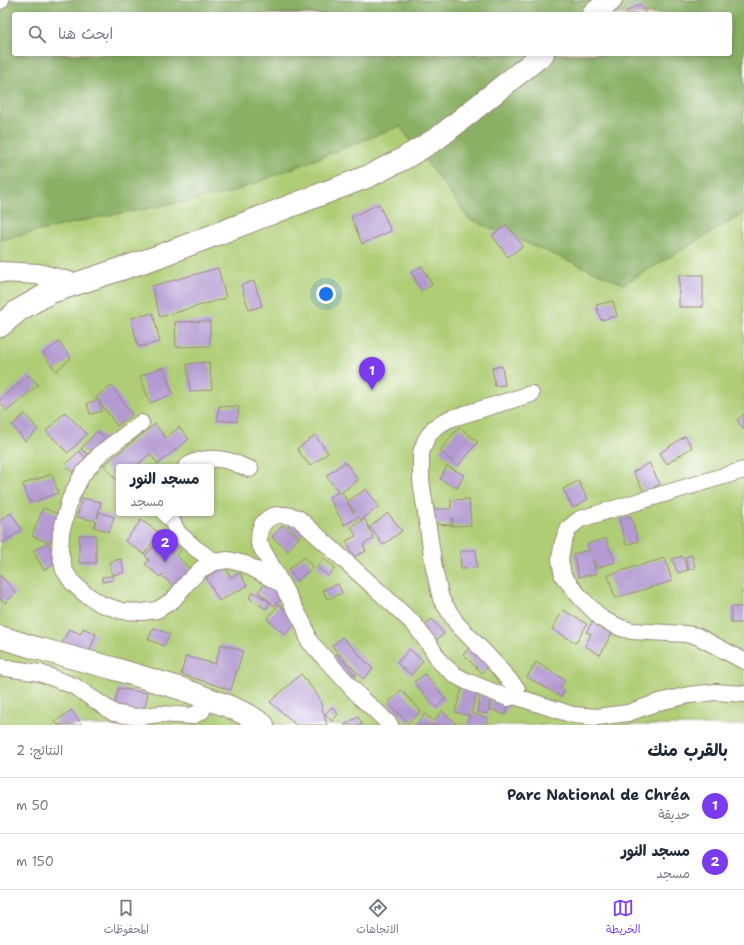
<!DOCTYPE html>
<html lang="ar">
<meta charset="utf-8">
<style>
body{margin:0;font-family:"Shantell Sans","Playpen Sans Arabic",sans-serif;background:#f2f2f3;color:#1f2937;direction:rtl}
.you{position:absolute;left:326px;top:294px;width:14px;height:14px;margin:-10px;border:3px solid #fff;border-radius:50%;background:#1a73e8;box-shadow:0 0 0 6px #1a73e833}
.badge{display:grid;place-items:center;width:26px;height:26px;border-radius:50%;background:#7c3aed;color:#fff;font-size:13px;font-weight:700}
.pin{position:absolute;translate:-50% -33px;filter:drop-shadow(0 1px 2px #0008)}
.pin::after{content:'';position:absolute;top:21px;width:14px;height:12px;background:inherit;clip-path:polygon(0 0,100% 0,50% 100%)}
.popup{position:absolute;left:116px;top:464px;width:98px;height:52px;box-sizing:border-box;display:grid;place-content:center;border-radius:4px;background:#fff;filter:drop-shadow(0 1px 3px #0005);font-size:13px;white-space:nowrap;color:#747a83}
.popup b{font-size:15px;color:#1f2937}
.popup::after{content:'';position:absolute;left:50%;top:100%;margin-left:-8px;border:8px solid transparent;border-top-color:#fff}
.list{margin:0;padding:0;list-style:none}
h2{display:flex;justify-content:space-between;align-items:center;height:52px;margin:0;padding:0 16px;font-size:17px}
h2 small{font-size:13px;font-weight:400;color:#747a83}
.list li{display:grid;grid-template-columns:26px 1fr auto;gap:12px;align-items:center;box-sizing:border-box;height:56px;padding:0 16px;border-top:1px solid #e0e1e3}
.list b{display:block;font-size:15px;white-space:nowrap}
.list p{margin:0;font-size:13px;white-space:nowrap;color:#747a83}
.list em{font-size:13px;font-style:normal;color:#747a83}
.icon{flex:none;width:22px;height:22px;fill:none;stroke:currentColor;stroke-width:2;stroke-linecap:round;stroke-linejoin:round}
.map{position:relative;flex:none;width:744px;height:725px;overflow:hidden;direction:ltr}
.search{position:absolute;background:#fff;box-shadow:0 2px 10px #0003;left:12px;right:12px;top:12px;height:44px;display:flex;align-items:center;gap:10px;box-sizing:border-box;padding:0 14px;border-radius:4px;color:#747a83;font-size:15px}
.sheet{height:164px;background:#fff}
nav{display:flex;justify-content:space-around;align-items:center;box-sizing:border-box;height:56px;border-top:1px solid #e0e1e3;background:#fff;font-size:11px;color:#747a83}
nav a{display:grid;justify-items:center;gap:2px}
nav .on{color:#7c3aed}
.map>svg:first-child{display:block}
</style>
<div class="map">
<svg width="744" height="725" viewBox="0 0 744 725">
<rect width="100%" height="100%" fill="#fff"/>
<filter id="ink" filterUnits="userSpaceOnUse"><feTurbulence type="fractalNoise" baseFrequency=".025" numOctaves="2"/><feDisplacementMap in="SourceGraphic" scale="8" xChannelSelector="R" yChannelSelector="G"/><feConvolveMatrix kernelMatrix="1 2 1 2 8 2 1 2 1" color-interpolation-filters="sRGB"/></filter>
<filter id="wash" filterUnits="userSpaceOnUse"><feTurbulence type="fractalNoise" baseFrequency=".012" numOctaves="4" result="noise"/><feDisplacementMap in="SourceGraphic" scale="16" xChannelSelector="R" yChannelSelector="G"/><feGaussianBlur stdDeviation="0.9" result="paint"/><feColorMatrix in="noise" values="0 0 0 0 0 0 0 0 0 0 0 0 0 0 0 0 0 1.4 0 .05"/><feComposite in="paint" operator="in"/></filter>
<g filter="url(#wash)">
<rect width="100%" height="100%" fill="#f7e7d2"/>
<!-- green -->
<path fill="#aecd74" stroke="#747c49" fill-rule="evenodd" d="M0 0H744V725H0ZM14 14H730V54H14ZM119 467H211V513H119Z"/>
<!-- forest -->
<path fill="#8ab066" stroke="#626d42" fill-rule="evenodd" d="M0 0H744V213L624 284 469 219 400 126 230 193 95 218 0 240ZM14 14H730V54H14Z"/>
<g id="blocks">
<!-- building -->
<path fill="#b49ad2" d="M640 4 646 14H627L626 12Z
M379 204 391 231 362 244 351 217Z
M507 225 523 246 508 257 492 235Z
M422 266 432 285 421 291 411 272Z
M218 268 226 298 160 317 152 286Z
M679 275H703V307H679Z
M254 281 262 306 249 310 241 285Z
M613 301 617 316 601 320 596 305Z
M153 313 160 342 138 347 131 318Z
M210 321V346L176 347 175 322Z
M59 342 71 358 56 371 43 354Z
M209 362 212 389 190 392 187 364Z
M502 366 505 385 495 386 492 368Z
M163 367 173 394 150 403 140 376Z
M29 375 38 385 7 411 0 403V400Z
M112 386 132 415 117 426 99 401 102 411 90 414 87 403 98 400 96 397Z
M219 406 239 407 237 422 217 420Z
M65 412 87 434 68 453 46 431Z
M25 414 38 430 25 441 12 425Z
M744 414V430L737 420Z
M155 424 166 438 179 427 189 439 158 464 150 454 135 467H119V483L104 465Z
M459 427 478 442 458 466 440 451Z
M97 431 107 439 91 457 81 449Z
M315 435 328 453 310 466 297 449Z
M685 436 692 447 667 464 660 453Z
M79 451 88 460 74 474 65 465Z
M345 462 358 480 342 492 353 513 355 512 347 502 366 489 379 506 361 520 359 517 344 525 329 497 339 492 326 476Z
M649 463 660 484 645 493 633 472Z
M447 466 464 475 457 488 440 479Z
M52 474 58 493 30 503 23 484Z
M578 481 588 499 573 508 563 489Z
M82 498 101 502 97 518 99 512 114 517 109 532 94 527 96 521 77 517Z
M469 499 471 525 452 526V518L451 525 433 524 434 509H451V500Z
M43 508 61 515 50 543 32 536Z
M11 513 22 530 2 543 0 540V520Z
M388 513 402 531 383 545 370 527Z
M631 516 638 541 626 545 619 519Z
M365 519 374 539 363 544 366 551 354 557 346 541 356 536 351 526Z
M141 520 160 533 144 554 125 541Z
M293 520 306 531 300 537 288 526Z
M283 525 299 538 288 551 272 537Z
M79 535H96V563H79Z
M606 538 615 562 596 568 593 559 596 574 579 577 573 554 590 550 587 544Z
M169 540 181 550 176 555 191 570 174 587 162 575 160 577 145 564 149 560 145 556 159 541 164 545Z
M47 543 58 562 44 570 33 551Z
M476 550 477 568 461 569 460 551Z
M692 555 695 568 689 570 685 557Z
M682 556 688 570 678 573 672 559Z
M304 557 313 567 297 581 288 570Z
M324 558 335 568 328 576 317 567Z
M665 558 672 581 615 598 608 575Z
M121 559 124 572 112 575 109 562Z
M225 567 231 578 240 573 247 586 219 601 206 577Z
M0 575 16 593 5 603 1 599 0 600Z
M113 576V580L102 582V577Z
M266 582 283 596 274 606 270 602 266 609 249 598 253 592 270 602 258 592Z
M338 584 342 593 327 599 323 590Z
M279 604 297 620 285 635 267 619Z
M731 607H744V623H731Z
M563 610 587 624 576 643 552 629Z
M432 619 444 634 427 647 421 620 425 625Z
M592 622 612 633 600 655 585 646 591 634 586 632Z
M83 628 96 634 88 655 62 644 69 629 81 634Z
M154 628 170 634 164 646 148 639Z
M342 637 373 669 363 679 332 646Z
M221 644 243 651 231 690 181 674 186 656 215 664Z
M471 647 490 665 482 673 463 654Z
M409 649 423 661 411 675 397 663Z
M337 654 356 676 347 683 328 661Z
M536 662 565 680 560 688 565 690 561 697 527 677Z
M301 674 319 697 327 725H295L291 720 270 702Z
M425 674 446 699 436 708 414 682Z
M463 685 478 689 471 713 488 718 485 725H467L470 716 455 712Z
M118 688 148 693 143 716 114 711Z
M401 690 421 711 408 723 388 703Z
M480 695 491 697 488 714 477 712Z
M494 696 510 702 505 715 490 709Z
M332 707 338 714 332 721 325 714Z
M71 710 82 725H58L55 722Z
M442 711 456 723 455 725H432L431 724 430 725H416L425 714 434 721Z
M358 717 363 725H344Z"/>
</g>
</g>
<g filter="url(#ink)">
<use href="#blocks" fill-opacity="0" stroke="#998878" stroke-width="1"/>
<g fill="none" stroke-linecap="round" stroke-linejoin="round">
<defs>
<path id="minor" d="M0 1 1 0
M141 423 101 453 82 475 70 499 61 533 60 551 64 570 72 582 84 593 101 604 122 611 142 612 157 610 173 600 187 583 201 569 215 562 228 560 245 564 281 584
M186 467C197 458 215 457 229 461 236 463 243 467 250 469
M744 470 580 519 569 528 563 542 560 559 563 576 580 597 602 619 621 628 632 631 685 634 697 636 744 661
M168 513 178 533 195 548 215 562
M0 667 40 673 74 686 114 713 136 717 160 714 192 716 202 711 206 697
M514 696 573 715 597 717 628 713 659 702 689 695 716 692 744 694
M390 725 376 711 362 699 309 641 304 625 259 543C259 539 259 534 260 530 266 512 283 513 298 518L385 597 414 624 431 647 441 663 455 675 466 681 508 698 514 696 517 689 490 658 457 624 441 599 434 568 421 480V453L426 439 434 428 449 419 531 394"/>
<path id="tertiary" d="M0 272 38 274 76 284"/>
<path id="primary" d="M593 14 611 0
M0 326 19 310 51 292 154 258 369 176 403 159 438 138 543 54
M0 637 36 648 112 668 182 689 230 707 248 715 263 725"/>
</defs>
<!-- minor casing -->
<use href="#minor" stroke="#998878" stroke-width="18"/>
<!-- tertiary casing -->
<use href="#tertiary" stroke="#998878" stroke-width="22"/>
<!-- primary casing -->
<use href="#primary" stroke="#998878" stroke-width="24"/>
<!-- minor -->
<use href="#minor" stroke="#fff" stroke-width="16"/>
<!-- tertiary -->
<use href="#tertiary" stroke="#fff" stroke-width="20"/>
<!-- primary -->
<use href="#primary" stroke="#fff" stroke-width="22"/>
</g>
</g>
</svg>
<div class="you"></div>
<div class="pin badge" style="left:372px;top:390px">1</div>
<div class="pin badge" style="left:165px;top:562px">2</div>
<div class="popup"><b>مسجد النور</b>مسجد</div>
<div class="search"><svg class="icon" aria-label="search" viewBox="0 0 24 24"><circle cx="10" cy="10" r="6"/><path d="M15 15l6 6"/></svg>ابحث هنا</div>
</div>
<section class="sheet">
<h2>بالقرب منك<small>النتائج: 2</small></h2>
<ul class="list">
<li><span class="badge">1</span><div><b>Parc National de Chréa</b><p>حديقة</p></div><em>50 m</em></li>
<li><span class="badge">2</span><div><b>مسجد النور</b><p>مسجد</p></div><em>150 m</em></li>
</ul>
</section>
<nav>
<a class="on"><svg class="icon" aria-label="map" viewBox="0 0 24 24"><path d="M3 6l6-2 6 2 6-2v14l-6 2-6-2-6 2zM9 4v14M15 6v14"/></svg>الخريطة</a>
<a><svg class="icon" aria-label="directions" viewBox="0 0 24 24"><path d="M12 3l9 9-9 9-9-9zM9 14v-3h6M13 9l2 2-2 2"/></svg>الاتجاهات</a>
<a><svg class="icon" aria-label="saved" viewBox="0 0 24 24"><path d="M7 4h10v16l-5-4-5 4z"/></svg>المحفوظات</a>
</nav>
